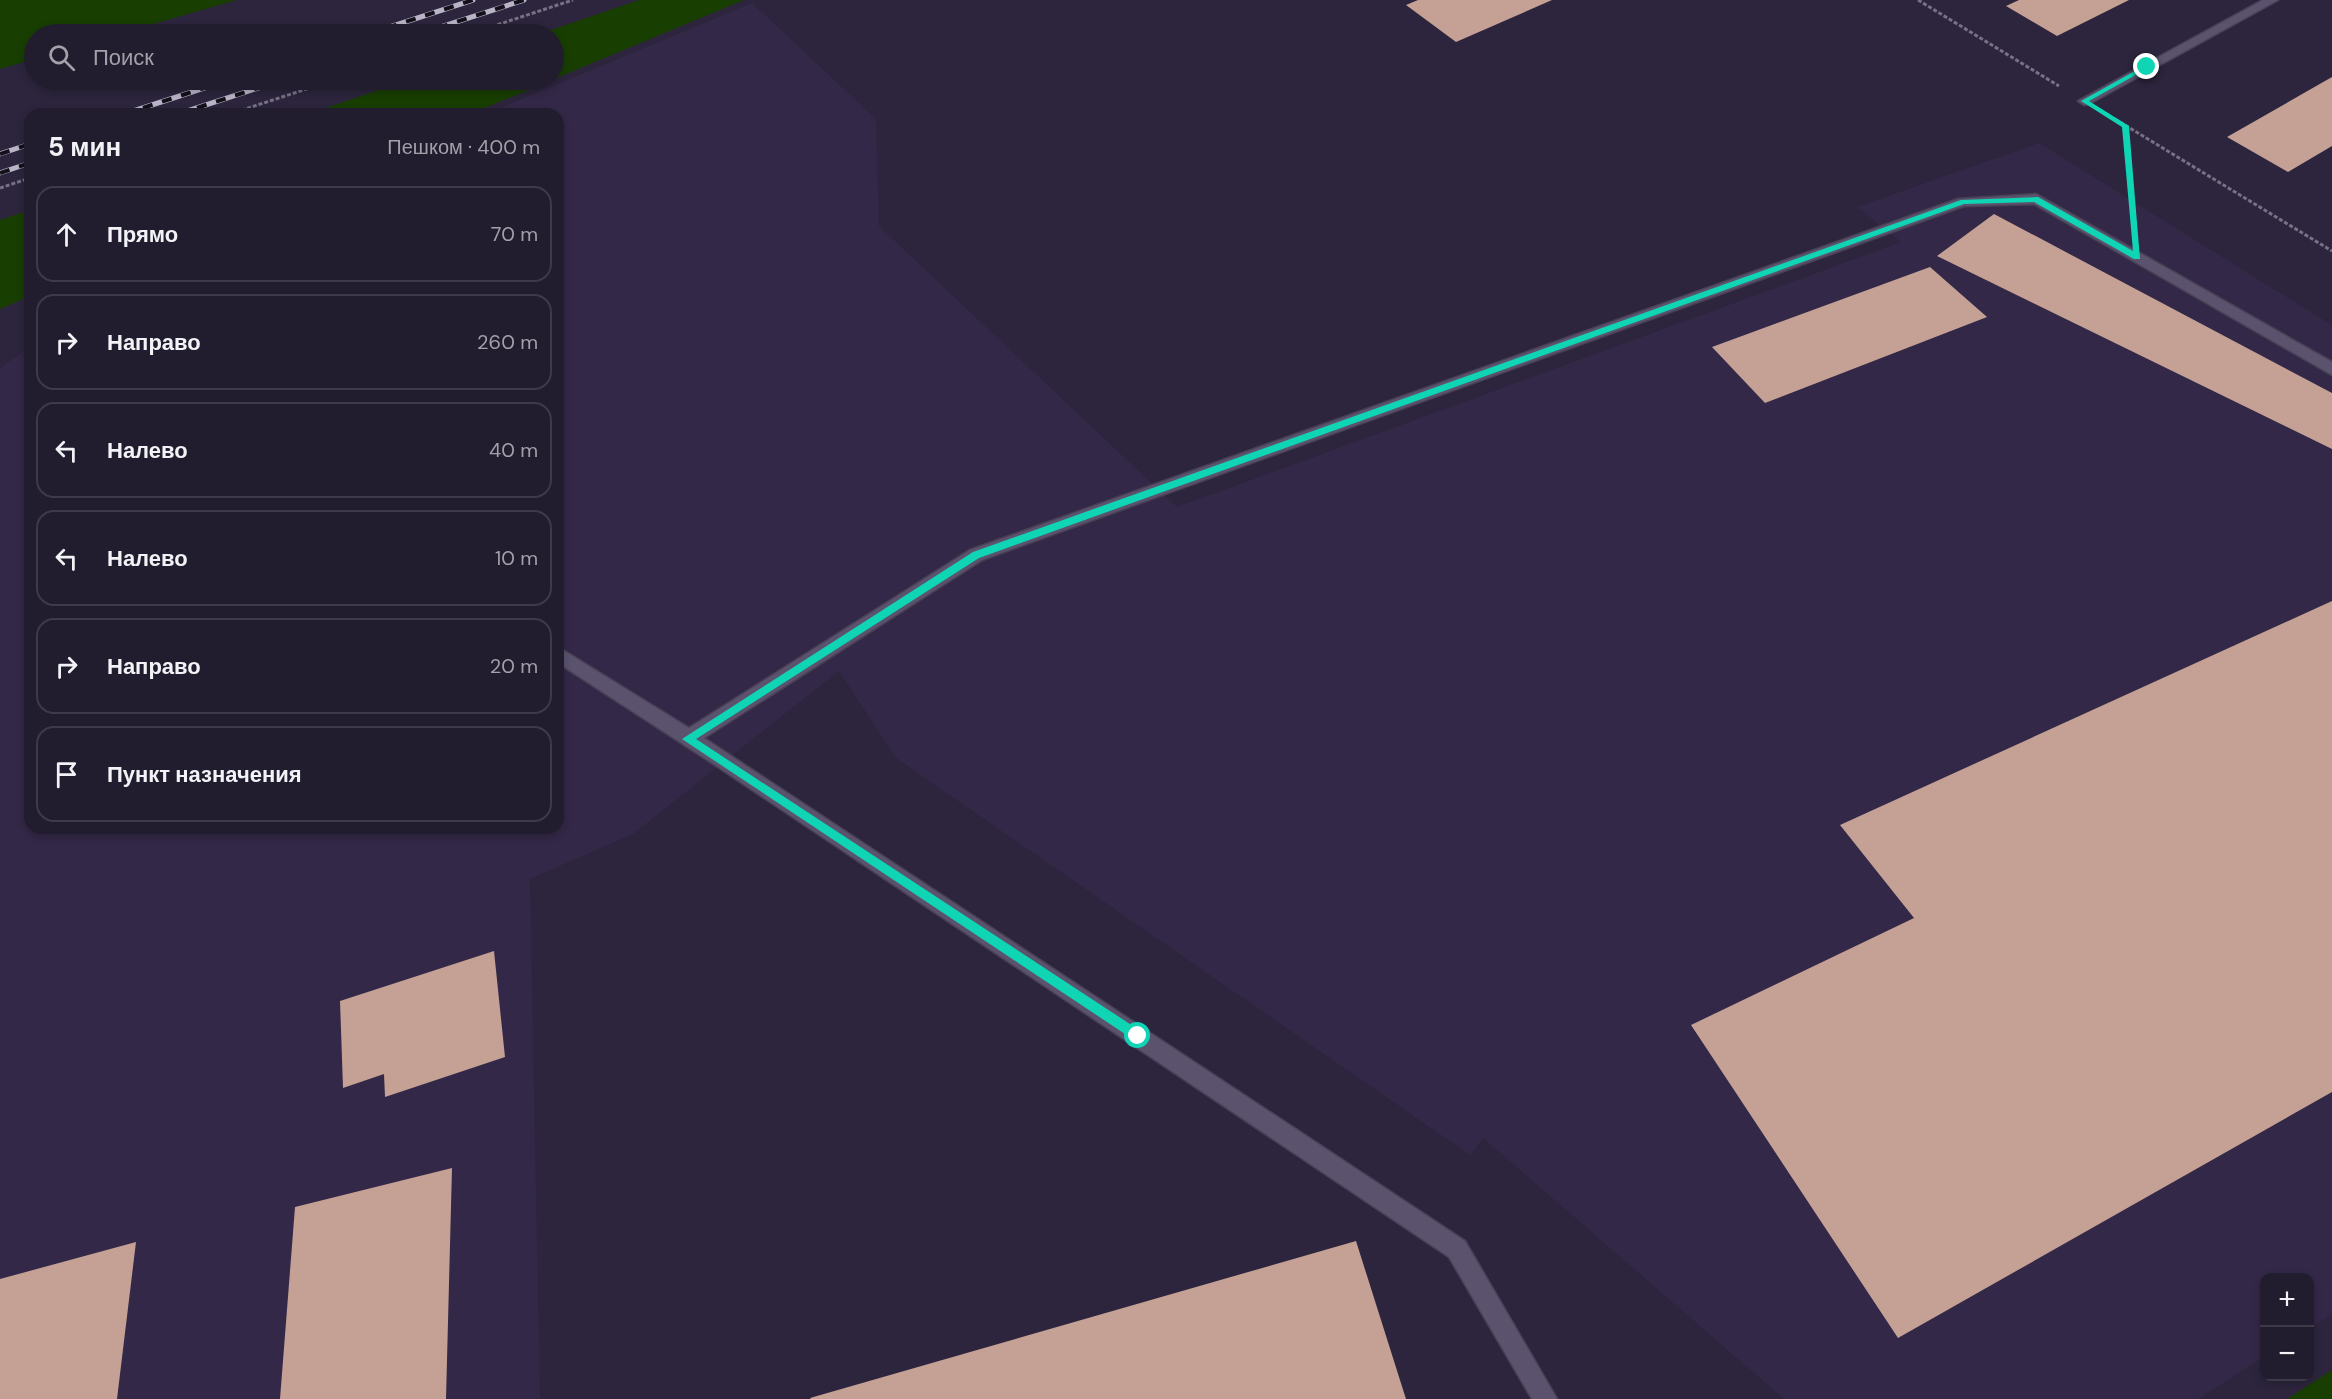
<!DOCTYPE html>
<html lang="ru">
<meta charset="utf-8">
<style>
body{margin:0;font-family:"DM Sans",sans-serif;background:#2d293a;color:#f1f3f6}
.controls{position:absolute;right:18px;bottom:18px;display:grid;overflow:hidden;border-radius:12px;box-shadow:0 3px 9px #0003}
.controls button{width:54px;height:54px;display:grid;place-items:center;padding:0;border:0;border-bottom:2px solid #3e3a4a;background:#211c2e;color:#f1f3f6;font:30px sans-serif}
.stop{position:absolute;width:18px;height:18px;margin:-14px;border:4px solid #0fd5b4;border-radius:50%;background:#fff}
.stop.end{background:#0fd5b4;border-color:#fff;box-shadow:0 2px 6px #0008}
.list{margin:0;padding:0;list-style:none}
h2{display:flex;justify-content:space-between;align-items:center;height:78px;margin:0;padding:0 24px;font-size:26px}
h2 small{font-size:20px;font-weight:400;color:#a2a1aa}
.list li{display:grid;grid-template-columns:39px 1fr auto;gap:18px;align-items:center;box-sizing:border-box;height:96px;margin:0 12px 12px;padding:0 12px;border:2px solid #3e3a4a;border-radius:18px}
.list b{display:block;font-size:22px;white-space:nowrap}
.list em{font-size:20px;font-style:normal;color:#a2a1aa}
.icon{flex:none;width:33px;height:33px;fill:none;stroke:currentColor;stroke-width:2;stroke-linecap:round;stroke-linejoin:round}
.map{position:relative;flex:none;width:2332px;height:1399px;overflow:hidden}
.search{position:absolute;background:#211c2e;box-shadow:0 3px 9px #0003;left:24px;top:24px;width:540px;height:66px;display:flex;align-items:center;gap:15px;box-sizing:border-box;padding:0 21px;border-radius:33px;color:#a2a1aa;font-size:22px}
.panel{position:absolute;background:#211c2e;box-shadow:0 3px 9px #0003;left:24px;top:108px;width:540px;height:726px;border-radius:18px}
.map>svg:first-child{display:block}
</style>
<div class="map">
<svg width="2332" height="1399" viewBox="0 0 2332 1399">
<rect width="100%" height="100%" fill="#2c253d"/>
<!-- built -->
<path fill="#332847" d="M752 3 876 119 879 226 1177 507 1901 242 1857 207 2039 143 2332 325V1314L2310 1328V1278H2264V1357L2198 1399H1784L1483 1138 1470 1155 896 758 839 671 633 834 530 879 540 1399H0V368L30 347V828H558V114H486Z"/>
<!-- green -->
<path fill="#183e02" d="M0 0H237L118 34H34V59L0 69Z
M639 0H744L554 79V34H539Z
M408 80H553L470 114H308Z
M30 210V296L0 309V220Z
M2332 1370V1399H2287Z"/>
<!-- building -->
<path fill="#c4a194" d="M1418 0H1552L1456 42 1406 5Z
M2019 0H2129L2057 36 2006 6Z
M2332 77V146L2288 172 2227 137Z
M1994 214 2332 393V449L1937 256Z
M1930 267 1987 317 1765 403 1712 347Z
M2332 601V1092L1898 1338 1691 1025 1914 918 1840 825Z
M494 951 505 1057 385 1097 384 1074 343 1088 340 1001Z
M452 1168 446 1399H280L295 1207Z
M1356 1241 1406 1399H811L810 1398Z
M136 1242 117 1399H0V1279Z"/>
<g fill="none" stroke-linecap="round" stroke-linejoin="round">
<defs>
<path id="lane" d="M2263 0H2278L2089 104 2084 105 2078 101Z
M2036 194 2332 362V375L2034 204 1964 206 982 560 704 738 1465 1241 1557 1399H1532L1449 1257 712 763 558 663V647L689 728 970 550 1958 199Z"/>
</defs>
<!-- lane casing -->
<use href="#lane" stroke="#484156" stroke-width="3"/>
<!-- path -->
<path stroke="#777185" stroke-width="3" stroke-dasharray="4 2" stroke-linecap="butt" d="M1918 0 2059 86
M469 34 573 0
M230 114 334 80
M2115 119 2332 251
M2126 126 2134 218
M0 188 30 178"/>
<!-- lane -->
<use href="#lane" fill="#5b536e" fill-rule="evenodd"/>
<defs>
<path id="rail" d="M368 34 473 0
M419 34 524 0
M124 114 229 80
M178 114 283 80
M0 154 30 144
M0 173 30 163"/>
</defs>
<!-- rail casing -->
<use href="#rail" stroke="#b9b4c6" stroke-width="5"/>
<!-- rail -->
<use href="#rail" stroke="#13101b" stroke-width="4" stroke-dasharray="10" stroke-linecap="butt"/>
</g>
<!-- route -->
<path fill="#0fd5b4" d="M2144 66 2150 67 2089 101 2129 126 2140 259H2134L2034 202 1964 204 979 558 696 739 1142 1032V1040H1134L682 739 973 552 1961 200 2038 197 2133 251 2122 127 2081 101Z"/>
</svg>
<div class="controls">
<button>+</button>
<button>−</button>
</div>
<div class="stop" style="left:1138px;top:1036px"></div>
<div class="stop end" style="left:2147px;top:67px"></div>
<div class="search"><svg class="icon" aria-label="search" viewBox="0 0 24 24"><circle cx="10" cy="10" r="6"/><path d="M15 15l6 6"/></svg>Поиск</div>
<section class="panel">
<h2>5 мин<small>Пешком · 400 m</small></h2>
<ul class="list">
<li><svg class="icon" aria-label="ahead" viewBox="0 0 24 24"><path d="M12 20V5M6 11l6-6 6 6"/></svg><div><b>Прямо</b></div><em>70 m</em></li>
<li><svg class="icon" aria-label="right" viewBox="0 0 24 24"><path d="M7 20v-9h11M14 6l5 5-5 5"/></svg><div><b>Направо</b></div><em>260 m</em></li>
<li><svg class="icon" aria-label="left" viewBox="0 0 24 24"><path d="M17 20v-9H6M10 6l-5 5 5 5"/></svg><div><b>Налево</b></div><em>40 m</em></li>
<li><svg class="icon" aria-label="left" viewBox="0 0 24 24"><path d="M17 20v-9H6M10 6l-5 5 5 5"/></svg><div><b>Налево</b></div><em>10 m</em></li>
<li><svg class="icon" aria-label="right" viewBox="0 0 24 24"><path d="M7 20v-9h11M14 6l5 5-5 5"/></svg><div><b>Направо</b></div><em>20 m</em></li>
<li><svg class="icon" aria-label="arrive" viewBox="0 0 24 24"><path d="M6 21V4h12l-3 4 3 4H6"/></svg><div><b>Пункт назначения</b></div></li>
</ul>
</section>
</div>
